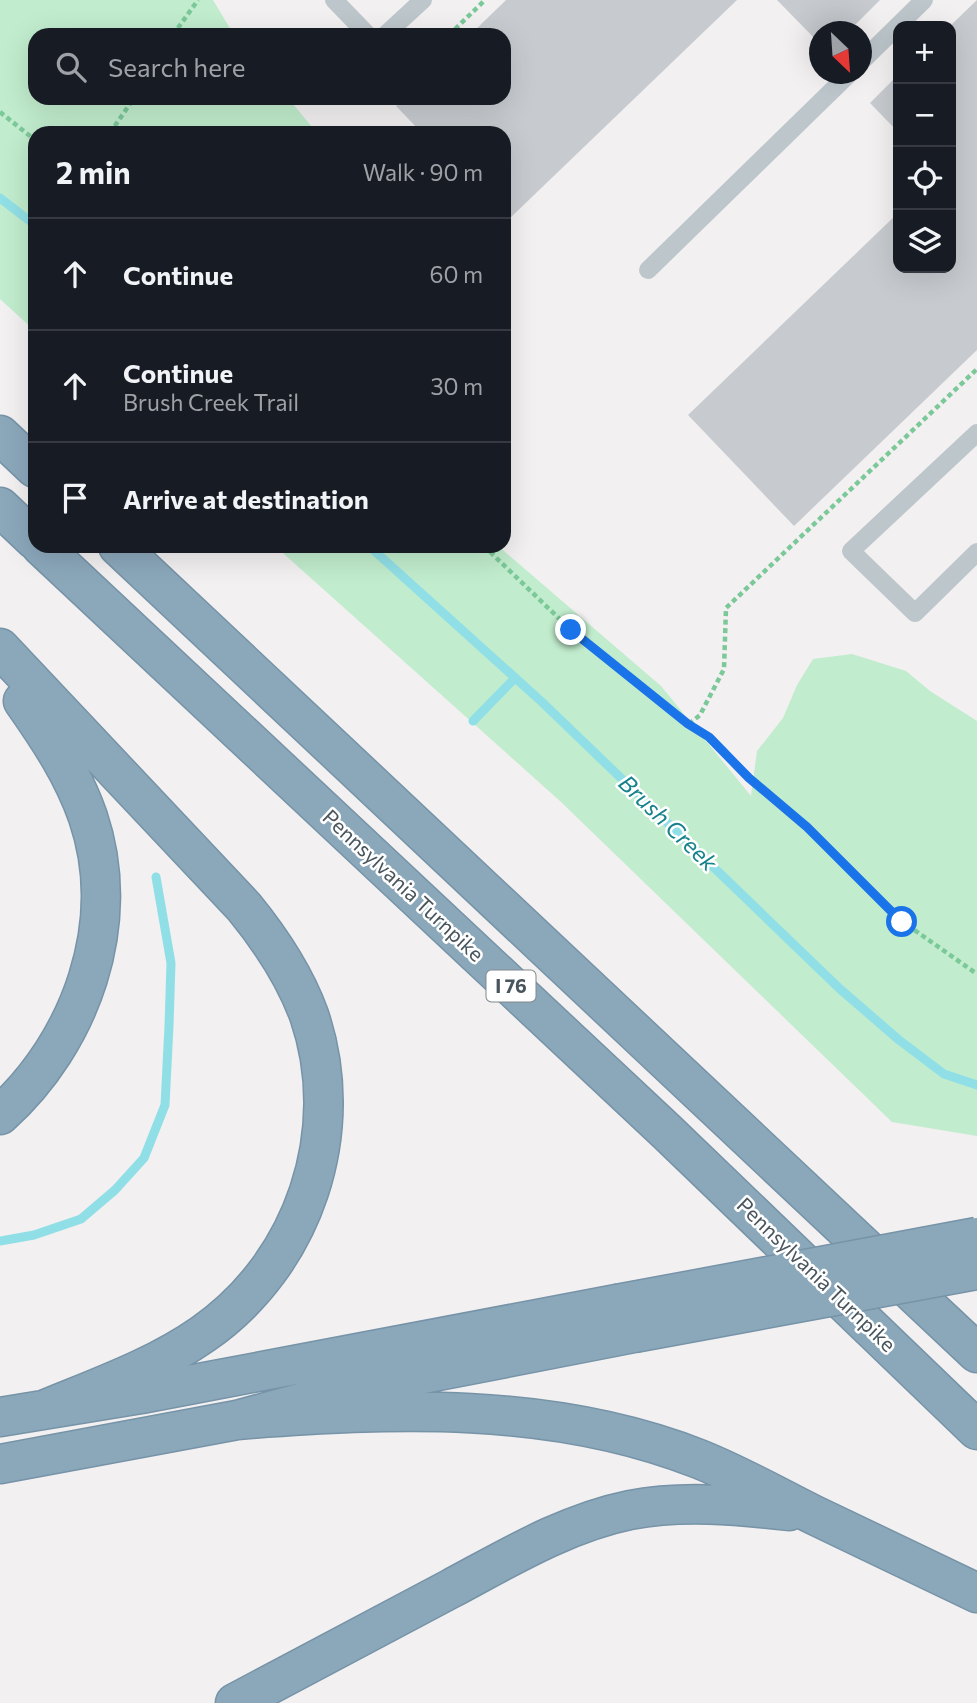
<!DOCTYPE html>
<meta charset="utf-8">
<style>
body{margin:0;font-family:Commissioner,sans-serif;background:#242831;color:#f1f3f6}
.controls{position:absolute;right:21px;top:21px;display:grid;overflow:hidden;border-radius:14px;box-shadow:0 7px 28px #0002}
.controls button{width:63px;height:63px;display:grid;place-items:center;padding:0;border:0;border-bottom:2px solid #363941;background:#171b24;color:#f1f3f6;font:35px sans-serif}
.compass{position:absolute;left:809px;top:21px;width:63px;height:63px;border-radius:50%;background:#171b24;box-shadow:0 7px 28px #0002;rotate:155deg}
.stop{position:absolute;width:21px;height:21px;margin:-16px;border:5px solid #1a73e8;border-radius:50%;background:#fff}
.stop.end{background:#1a73e8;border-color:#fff;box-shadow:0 2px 7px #0008}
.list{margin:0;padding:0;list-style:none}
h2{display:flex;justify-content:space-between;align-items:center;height:91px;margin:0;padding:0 28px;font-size:30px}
h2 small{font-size:23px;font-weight:400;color:#9ea1a6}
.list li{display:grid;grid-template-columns:46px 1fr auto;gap:21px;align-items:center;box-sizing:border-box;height:112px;padding:0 28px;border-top:2px solid #363941}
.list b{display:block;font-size:26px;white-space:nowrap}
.list p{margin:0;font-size:23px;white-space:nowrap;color:#9ea1a6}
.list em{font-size:23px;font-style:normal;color:#9ea1a6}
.icon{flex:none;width:38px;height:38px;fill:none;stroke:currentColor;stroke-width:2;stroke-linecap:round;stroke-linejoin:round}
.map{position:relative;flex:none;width:977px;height:1703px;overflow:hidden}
.search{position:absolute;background:#171b24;box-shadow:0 7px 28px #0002;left:28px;top:28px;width:483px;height:77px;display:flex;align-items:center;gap:18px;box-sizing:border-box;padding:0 24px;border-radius:21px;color:#9ea1a6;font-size:26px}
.panel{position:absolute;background:#171b24;box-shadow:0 7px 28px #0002;left:28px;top:126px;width:483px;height:427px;border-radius:21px}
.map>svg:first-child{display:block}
</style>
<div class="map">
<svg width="977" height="1703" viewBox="0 0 977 1703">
<rect width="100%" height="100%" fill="#f2f0f0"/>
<!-- green -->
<path fill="#c1eccd" d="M0 0H213L234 35H35V98H288L317 133H35V331L0 299Z
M275 546H498L661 686 751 796 757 751 783 718 797 685 813 659 852 654 906 671 930 691 977 721V1136L892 1122 560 801Z"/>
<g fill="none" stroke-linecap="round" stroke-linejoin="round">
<!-- stream -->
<path stroke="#91dfe6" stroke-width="9" d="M0 198 35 225
M369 546 543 703 840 989 899 1040 944 1074 977 1085
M473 721 515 678
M0 1241 34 1235 81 1219 115 1190 144 1158 165 1105 169 1026 171 963 156 877"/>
</g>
<!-- building -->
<path fill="#c7cbcf" d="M506 0H737L507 221 504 218V133H422L396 106 404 98H504V35H470Z
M777 0H880L848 32H820V44Z
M977 0V350L794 526 688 415 898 213V268H951V25Z
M898 75V132L870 103Z"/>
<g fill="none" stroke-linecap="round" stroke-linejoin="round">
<defs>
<path id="motorway" d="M0 435 35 468
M0 507 35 540
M41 546 666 1131 977 1430
M118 546 977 1353
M0 648 244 907C271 940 294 974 309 1015 349 1131 304 1264 203 1334 156 1367 99 1387 46 1409
M0 1115C81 1042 124 923 88 817 73 774 49 738 23 701
M0 1417 141 1394 617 1304
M237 1420C392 1408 552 1401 699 1459 739 1475 776 1496 814 1515 868 1541 923 1567 977 1593
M0 1464 237 1420 366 1385 634 1333
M235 1703C307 1665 379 1627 450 1589 508 1558 566 1523 630 1510 682 1500 736 1505 789 1511"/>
</defs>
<!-- motorway casing -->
<use href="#motorway" stroke="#7693a7" stroke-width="41"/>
<!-- path -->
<path stroke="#7bc899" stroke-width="4.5" stroke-dasharray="5 3.5" stroke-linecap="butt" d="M173 35 198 0
M449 35 485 0
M0 112 35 140
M110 133 134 98
M484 546 571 630 689 724 709 737 749 778 807 827 903 922 977 974
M689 724 700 715 724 669 726 608 977 369"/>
<!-- service -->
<path stroke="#bcc6cb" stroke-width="18" d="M334 0 368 35
M385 35 423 0
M862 61 924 0
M648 270 849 74
M977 433 851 551 915 613 977 552"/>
<!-- motorway -->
<use href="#motorway" stroke="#8ba8bb" stroke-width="38"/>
<defs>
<path id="motorway-bridge" d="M617 1304 977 1237
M634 1333 977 1270"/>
</defs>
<!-- motorway-bridge casing -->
<use href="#motorway-bridge" stroke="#7693a7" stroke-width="41" stroke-linecap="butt"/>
<!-- motorway-bridge -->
<use href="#motorway-bridge" stroke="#8ba8bb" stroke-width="38"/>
</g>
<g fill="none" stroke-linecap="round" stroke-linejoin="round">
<!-- route -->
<path stroke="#1a73e8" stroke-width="9" d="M571 630 688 724 709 737 749 778 807 827 902 922"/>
</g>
<g text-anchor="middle" stroke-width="5" stroke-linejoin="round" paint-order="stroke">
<!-- shield labels -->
<rect fill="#fff" stroke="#80888d" stroke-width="2" x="486.5" y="970.5" width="49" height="31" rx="5"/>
<g font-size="19" font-weight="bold" fill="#49555c">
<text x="511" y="993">I 76</text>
</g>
<!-- street labels -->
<g font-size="21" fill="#49555c" stroke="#fff">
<text transform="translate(403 886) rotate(43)" y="7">Pennsylvania Turnpike</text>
<text transform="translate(816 1275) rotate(44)" y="7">Pennsylvania Turnpike</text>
</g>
<!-- water labels -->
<g font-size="23" font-style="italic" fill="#15828c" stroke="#fff">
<text transform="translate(668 823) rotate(44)" y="8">Brush Creek</text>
</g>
</g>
</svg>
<div class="controls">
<button>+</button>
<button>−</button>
<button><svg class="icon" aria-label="locate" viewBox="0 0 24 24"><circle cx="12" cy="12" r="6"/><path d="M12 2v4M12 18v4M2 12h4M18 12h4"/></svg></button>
<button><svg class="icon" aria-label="layers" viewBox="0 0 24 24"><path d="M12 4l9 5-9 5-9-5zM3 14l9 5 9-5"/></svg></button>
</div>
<svg class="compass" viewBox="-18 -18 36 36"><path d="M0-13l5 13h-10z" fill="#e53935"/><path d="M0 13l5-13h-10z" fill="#9ea1a6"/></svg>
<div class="stop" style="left:902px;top:922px"></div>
<div class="stop end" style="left:571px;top:630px"></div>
<div class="search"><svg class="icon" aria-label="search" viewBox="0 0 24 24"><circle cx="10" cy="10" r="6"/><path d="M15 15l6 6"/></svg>Search here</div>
<section class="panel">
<h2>2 min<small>Walk · 90 m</small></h2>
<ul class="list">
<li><svg class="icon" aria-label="ahead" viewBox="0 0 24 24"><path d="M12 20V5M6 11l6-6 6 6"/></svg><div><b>Continue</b></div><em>60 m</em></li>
<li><svg class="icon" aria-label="ahead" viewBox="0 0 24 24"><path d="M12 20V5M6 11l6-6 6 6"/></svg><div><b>Continue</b><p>Brush Creek Trail</p></div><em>30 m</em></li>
<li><svg class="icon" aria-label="arrive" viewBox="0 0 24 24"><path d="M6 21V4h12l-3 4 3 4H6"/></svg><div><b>Arrive at destination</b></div></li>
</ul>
</section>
</div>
